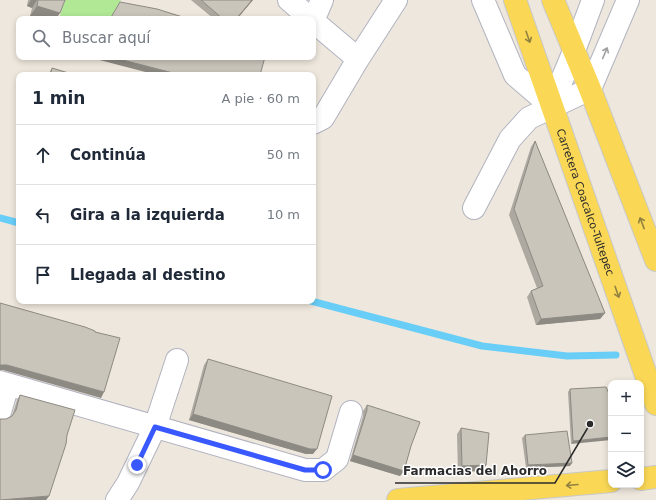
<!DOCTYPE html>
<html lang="es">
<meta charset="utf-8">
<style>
body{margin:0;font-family:"DejaVu Sans",sans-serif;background:#f6f6f7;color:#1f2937}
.controls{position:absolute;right:12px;bottom:12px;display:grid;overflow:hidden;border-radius:8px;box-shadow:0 2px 6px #0003}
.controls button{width:36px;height:36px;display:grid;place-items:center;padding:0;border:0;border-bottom:1px solid #e0e1e3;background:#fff;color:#1f2937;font:20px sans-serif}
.stop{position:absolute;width:12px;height:12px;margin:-9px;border:3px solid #3959ff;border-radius:50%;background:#fff}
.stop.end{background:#3959ff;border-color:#fff;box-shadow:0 1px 4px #0008}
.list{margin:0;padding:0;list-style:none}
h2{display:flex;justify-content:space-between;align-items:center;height:52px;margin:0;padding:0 16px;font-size:17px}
h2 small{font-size:13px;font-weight:400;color:#747a83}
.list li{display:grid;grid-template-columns:26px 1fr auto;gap:12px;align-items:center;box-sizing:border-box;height:60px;padding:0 16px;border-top:1px solid #e0e1e3}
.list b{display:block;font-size:15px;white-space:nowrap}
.list em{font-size:13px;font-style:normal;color:#747a83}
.icon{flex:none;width:22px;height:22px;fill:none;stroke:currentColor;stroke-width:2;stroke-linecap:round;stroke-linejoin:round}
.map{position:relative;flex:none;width:656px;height:500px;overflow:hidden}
.search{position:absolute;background:#fff;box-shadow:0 2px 6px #0003;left:16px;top:16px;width:300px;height:44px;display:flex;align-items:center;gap:10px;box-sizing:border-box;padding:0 14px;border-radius:8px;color:#747a83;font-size:15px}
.panel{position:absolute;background:#fff;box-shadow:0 2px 6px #0003;left:16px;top:72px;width:300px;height:232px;border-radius:8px}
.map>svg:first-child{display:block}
</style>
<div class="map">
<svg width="656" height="500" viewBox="0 0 656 500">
<rect width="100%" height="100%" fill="#eee7dd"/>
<!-- green -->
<path fill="#b0e896" d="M65 0H121L110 19H59Z"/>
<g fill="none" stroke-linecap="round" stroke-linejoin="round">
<!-- stream -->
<path stroke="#69cef7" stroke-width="7" d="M0 218 19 223
M311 301 482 346 567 356 616 355"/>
<defs>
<path id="minor" d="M289 0 311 19
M483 0 515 75 551 106
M313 21 358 59
M313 21 322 0
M551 106 574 51 593 0
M313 123 323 118 358 59 396 0
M474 208 510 139 529 118 590 89 628 0
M0 382 305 470H323L337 459 351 412
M0 412 8 385
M117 500 128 483 155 427 177 360"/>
<g id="major">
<path id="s1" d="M515 0 656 404"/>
<path d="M553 0 590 89 656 260"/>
<path d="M641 479 656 477"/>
<path d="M398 500 611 481"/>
</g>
</defs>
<!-- minor casing -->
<use href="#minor" stroke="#b1b3c0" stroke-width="24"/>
<!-- major casing -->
<use href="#major" stroke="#c8c8c8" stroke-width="24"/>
<!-- minor -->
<use href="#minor" stroke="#fff" stroke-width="22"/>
<!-- major -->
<use href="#major" stroke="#fad856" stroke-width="22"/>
</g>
<!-- wall -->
<path fill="#ada9a1" d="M28 0H65L56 19H39L30 16 32 8 27 6Z
M191 0H253L237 19H214Z
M52 68 75 75H48Z
M535 141 605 313 600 319 536 325 527 297 531 291 537 288 509 215 531 147Z
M208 359 313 454H306L189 420 204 365Z
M570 389 611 398 571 444 568 392Z
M20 395 49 496 46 500H0L6 419 12 416 17 400Z
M367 405 411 446 404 471 400 476 350 461 363 416V411Z
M461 428 486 465 482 471 458 472 457 434Z
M525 435 570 466 526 468 522 438Z"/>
<!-- shaded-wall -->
<path fill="#8d8a83" d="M31 0H37L32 8 27 6Z
M252 0H253L237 19H236Z
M37 6 60 13 56 19H39L30 16Z
M88 57H111L181 75H157Z
M605 313 600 319 536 325 541 319Z
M0 365H7L104 392 101 398 3 370H0Z
M193 414 317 449 313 454H306L189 420Z
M611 437V440L571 444 573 441Z
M353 455 404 471 400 476 350 461Z
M572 463 570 466 526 468 528 465Z
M486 465 482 471 458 472 462 466Z
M49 496 46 500H2Z"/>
<!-- building -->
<path fill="#c9c5bb" stroke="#8d8a83" d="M38 0H65L60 13 37 6Z
M201 0H252L236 19H223Z
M120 2 157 9 189 19H110Z
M111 57H265L260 75H181Z
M52 68 75 75H50Z
M535 141 605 313 541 319 531 291 543 286 514 209Z
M0 303 85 327 95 331V332L120 338 104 392 7 365H0Z
M208 359 332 396 317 449H310L193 414Z
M606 387 611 398V437L573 441 570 389Z
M20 395 75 410 67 435 66 444 49 496 0 500V419H6L12 416 16 410Z
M367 405 420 422 411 446 404 471 353 455 367 410Z
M461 428 489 433 486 465 462 466Z
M567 431 572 463 528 465 525 435Z"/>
<!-- one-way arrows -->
<defs><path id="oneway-shaft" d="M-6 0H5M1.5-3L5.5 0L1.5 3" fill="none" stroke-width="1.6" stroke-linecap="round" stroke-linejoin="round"/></defs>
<g stroke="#928240">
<use href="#oneway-shaft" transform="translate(528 37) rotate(71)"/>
<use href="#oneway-shaft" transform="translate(642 223) rotate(-111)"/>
<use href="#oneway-shaft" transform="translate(617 292) rotate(71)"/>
<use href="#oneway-shaft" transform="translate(572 485) rotate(175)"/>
</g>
<use stroke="#a0a0a0" href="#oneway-shaft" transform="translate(605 53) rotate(-67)"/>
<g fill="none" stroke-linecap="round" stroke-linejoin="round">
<!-- route -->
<path stroke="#3959ff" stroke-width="5" d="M137 465 155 427 305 470H323"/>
</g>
<g text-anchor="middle" stroke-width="3" stroke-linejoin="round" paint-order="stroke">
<!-- street labels -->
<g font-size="11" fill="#2b2b2b" stroke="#fff">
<text dy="4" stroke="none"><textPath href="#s1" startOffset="214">Carretera Coacalco-Tultepec</textPath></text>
</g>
</g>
<!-- callouts -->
<path fill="none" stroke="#2b2b2b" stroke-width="1.5" d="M590 424L555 483H395"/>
<circle fill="#2b2b2b" stroke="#fff" stroke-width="1.5" cx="590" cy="424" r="4"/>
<g font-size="12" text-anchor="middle" font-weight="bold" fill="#2b2b2b" stroke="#fff" stroke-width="3" stroke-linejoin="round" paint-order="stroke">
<text x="475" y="475">Farmacias del Ahorro</text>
</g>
</svg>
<div class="controls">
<button>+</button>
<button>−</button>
<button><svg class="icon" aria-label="layers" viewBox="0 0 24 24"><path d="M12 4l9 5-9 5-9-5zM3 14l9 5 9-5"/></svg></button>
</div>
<div class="stop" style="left:323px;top:470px"></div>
<div class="stop end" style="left:137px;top:465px"></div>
<div class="search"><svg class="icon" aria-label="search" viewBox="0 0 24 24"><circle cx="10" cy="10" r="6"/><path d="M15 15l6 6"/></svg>Buscar aquí</div>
<section class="panel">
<h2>1 min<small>A pie · 60 m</small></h2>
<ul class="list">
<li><svg class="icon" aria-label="ahead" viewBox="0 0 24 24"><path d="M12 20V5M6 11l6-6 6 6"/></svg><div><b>Continúa</b></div><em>50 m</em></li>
<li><svg class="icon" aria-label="left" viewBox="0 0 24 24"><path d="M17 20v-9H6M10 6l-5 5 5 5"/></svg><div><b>Gira a la izquierda</b></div><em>10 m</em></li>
<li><svg class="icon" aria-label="arrive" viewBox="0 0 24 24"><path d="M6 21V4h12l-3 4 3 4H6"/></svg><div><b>Llegada al destino</b></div></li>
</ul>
</section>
</div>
